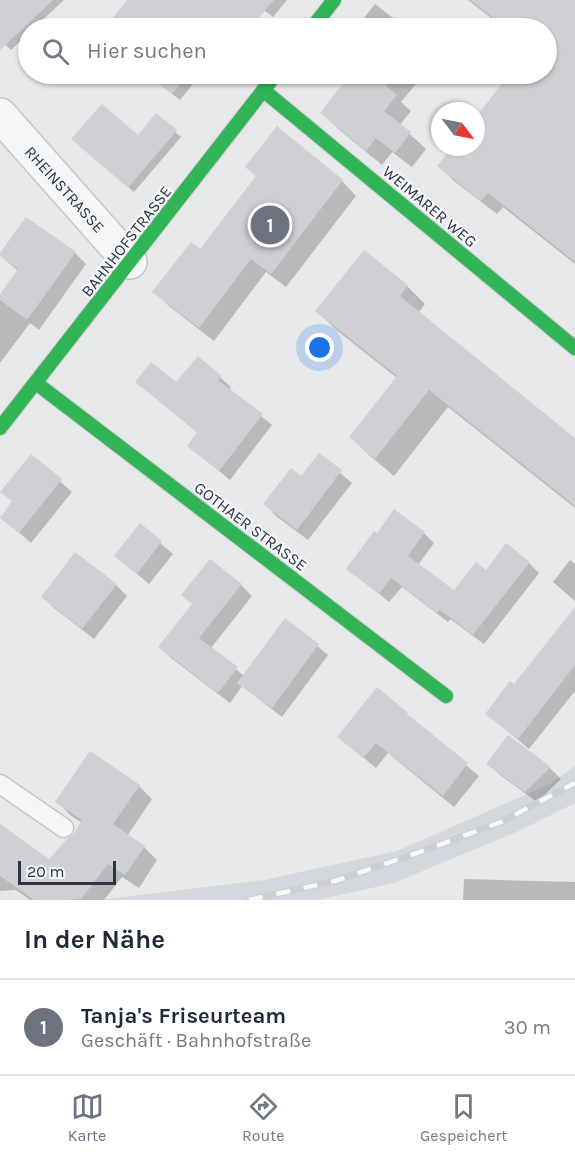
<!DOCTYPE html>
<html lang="de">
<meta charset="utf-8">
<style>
body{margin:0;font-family:Karla,sans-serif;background:#f2f2f3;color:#1f2937}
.compass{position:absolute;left:431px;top:102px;width:54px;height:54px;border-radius:50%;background:#fff;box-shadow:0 2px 4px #0004;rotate:122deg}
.scale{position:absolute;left:18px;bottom:15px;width:98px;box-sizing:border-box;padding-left:6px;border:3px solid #2b3445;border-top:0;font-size:16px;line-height:21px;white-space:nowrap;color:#2b3445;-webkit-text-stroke:4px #f4f6f9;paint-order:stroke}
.you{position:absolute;left:320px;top:348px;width:21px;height:21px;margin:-15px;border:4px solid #fff;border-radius:50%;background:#1a73e8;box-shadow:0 0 0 9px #1a73e833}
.badge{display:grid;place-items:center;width:39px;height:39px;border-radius:50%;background:#6c737f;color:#fff;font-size:20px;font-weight:700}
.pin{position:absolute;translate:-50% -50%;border:3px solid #fff;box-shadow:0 2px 6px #0006}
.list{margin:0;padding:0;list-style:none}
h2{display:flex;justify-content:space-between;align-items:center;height:78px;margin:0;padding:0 24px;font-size:26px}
h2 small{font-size:20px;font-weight:400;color:#747a83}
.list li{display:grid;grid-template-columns:39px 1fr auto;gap:18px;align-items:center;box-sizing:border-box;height:96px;padding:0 24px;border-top:2px solid #e0e1e3}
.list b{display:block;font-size:22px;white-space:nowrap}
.list p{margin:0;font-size:20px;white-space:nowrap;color:#747a83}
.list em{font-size:20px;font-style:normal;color:#747a83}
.icon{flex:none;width:33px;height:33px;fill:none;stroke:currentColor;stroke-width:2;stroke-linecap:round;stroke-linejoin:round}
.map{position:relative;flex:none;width:575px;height:900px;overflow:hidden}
.search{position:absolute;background:#fff;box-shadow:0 2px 4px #0004;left:18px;right:18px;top:18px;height:66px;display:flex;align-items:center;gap:15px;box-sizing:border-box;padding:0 21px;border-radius:33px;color:#747a83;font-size:22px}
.sheet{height:174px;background:#fff}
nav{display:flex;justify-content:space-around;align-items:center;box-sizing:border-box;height:84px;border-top:2px solid #e0e1e3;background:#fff;font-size:16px;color:#747a83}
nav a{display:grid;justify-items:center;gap:3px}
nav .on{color:#6c737f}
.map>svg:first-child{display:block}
</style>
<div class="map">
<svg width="575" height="900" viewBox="0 0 575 900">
<rect width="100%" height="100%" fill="#e6e8ea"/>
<!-- built -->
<path fill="#d4d7dd" d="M575 766V803L521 830 394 883 317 900H99L264 880 397 851 550 784Z"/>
<!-- shadow -->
<path fill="#0003" d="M0 0H64L34 28H28V34L11 50 0 39Z
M129 0H287L273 17 255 3 235 28H107Z
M468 0H575V264L503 207 497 214 454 181 439 166 454 147H476V119L505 83 495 74H546V28H504Z
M375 4 406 28H356Z
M146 74H201L180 100Z
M352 74H406L416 84 401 102 411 111 400 125 426 149 412 167 392 152 382 165 337 128 322 112Z
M156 115 181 137 134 192 79 144 138 137Z
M247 167 342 181 356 196 286 287 266 272 214 341 169 306 154 292 200 251 257 177Z
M365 252 407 286 425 304 419 312 575 440V508L448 407 394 476 369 455 351 437 397 378 335 329 317 311Z
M75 253 86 264 39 330 30 323 0 363V297L18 271 0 255Z
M198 358 231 387 229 390 272 425 230 480 189 446 198 433 137 382 176 384Z
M319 455 352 483 308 540 276 516 265 504 302 478Z
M31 456 72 492 31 543 1 517 13 502 2 492Z
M140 526 173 554 149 584 116 556Z
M424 533 434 543 418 565 455 592 486 572 529 563 539 573 484 644 450 619 448 622 402 587 389 602 348 569 377 535Z
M570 560 575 564V601L553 582Z
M116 585 127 596 94 639 54 608 43 597Z
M241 585 252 596 211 648 244 676 286 620 328 655 282 717 242 686 230 703 171 658 160 647Z
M575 612V691L529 749 487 714 514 687Z
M418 725 479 776 454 807 388 753 376 768 339 737Z
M509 737 550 768 561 779 537 802 500 775 488 764Z
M139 786 152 799 127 836 144 847 157 860 139 888 122 877 104 900H30L16 890 0 891V826L50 861 74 836 82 823 70 815 57 801Z
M464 879 575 882V900H463Z"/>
<!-- building -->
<path fill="#ced0d3" d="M0 0H53L0 50Z
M127 0H274L250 28H105Z
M470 0H575V262L488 193 481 201 437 166 452 147H476V117L504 81 495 74H546V28H506Z
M394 17 409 28H386Z
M146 74H188L172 94Z
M350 74H396L386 86 397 95 384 111 411 132 395 153 376 138 366 151 320 113Z
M102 104 138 135 156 113 177 130 128 188 71 139Z
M277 126 343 180 271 274 251 259 199 328 152 292 191 242 200 249 256 176 245 167Z
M26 217 76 252 27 320 0 300V294L18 269 0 256V253Z
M364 250 408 285 400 296 575 438V506L429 390 375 459 349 437 397 376 315 311Z
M198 356 222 376 218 380 263 414 219 471 187 446 197 432 135 382 151 362 176 382Z
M319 453 342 470 297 530 263 504 291 468 301 476Z
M31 454 62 479 19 533 0 518 12 501 0 492Z
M394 509 425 532 408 556 454 590 476 562 486 570 506 543 530 562 473 635 440 610 437 613 391 578 379 594 346 569 374 531 377 533Z
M140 523 162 541 137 574 114 556Z
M75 552 117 584 82 629 41 597Z
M210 559 242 584 199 638 238 667 218 693 158 647 192 604 181 595Z
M575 607V665L518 739 485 714 510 681 514 684Z
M285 618 319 644 272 708 237 683Z
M377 687 408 713 407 714 468 763 443 796 376 743 363 758 337 737Z
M508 735 551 767 525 792 486 764Z
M90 751 140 785 113 824 145 846 125 875 108 864 82 898 69 900H34L0 876V824L49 859 67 839 73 835 82 820 55 802Z"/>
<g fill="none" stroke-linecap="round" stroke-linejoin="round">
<defs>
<path id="lane" d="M0 784 64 828"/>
<path id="street" d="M0 115 130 262"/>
<path id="fast" d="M312 28 334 0
M263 90 575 348
M36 383 446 696
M0 428 276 74"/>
</defs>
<!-- lane casing -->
<use href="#lane" stroke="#c4c6c8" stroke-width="21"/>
<!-- street casing -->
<use href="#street" stroke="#c4c6c8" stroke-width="36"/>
<!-- fast casing -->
<use href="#fast" stroke="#c4c6c8" stroke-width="16"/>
<!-- lane -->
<use href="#lane" stroke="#f5f6f7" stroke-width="18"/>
<!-- street -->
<use href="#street" stroke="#f5f6f7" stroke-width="33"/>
<!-- fast -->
<use href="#fast" stroke="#30b455" stroke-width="14"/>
<defs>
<path id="rail" d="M249 900 335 881 417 853 501 822 575 783"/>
</defs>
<!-- rail casing -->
<use href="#rail" stroke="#cecfd2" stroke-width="7"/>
<!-- rail -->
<use href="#rail" stroke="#f4f6f9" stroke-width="4.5" stroke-dasharray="14" stroke-linecap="butt"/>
</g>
<g text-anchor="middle" stroke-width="4.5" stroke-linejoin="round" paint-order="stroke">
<!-- street labels -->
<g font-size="16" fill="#2b3445" stroke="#f4f6f9">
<text transform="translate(65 189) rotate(48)" y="6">RHEINSTRASSE</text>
<text transform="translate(430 206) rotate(40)" y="6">WEIMARER WEG</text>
<text transform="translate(126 241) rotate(-52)" y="6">BAHNHOFSTRASSE</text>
<text transform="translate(251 526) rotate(37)" y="6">GOTHAER STRASSE</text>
</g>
</g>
</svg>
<svg class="compass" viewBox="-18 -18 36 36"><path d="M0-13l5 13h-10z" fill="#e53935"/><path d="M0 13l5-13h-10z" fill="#747a83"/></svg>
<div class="scale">20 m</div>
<div class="you"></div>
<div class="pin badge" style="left:270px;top:225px">1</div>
<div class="search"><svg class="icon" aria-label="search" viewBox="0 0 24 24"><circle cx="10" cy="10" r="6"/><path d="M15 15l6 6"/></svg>Hier suchen</div>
</div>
<section class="sheet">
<h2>In der Nähe<small></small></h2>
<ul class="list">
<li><span class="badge">1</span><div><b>Tanja's Friseurteam</b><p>Geschäft · Bahnhofstraße</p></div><em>30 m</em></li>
</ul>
</section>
<nav>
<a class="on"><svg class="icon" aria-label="map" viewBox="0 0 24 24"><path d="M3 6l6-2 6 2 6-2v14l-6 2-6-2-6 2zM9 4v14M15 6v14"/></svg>Karte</a>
<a><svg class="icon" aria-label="directions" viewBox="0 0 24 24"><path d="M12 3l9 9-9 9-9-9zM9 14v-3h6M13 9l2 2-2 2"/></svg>Route</a>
<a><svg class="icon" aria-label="saved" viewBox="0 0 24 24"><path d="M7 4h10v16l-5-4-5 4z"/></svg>Gespeichert</a>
</nav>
